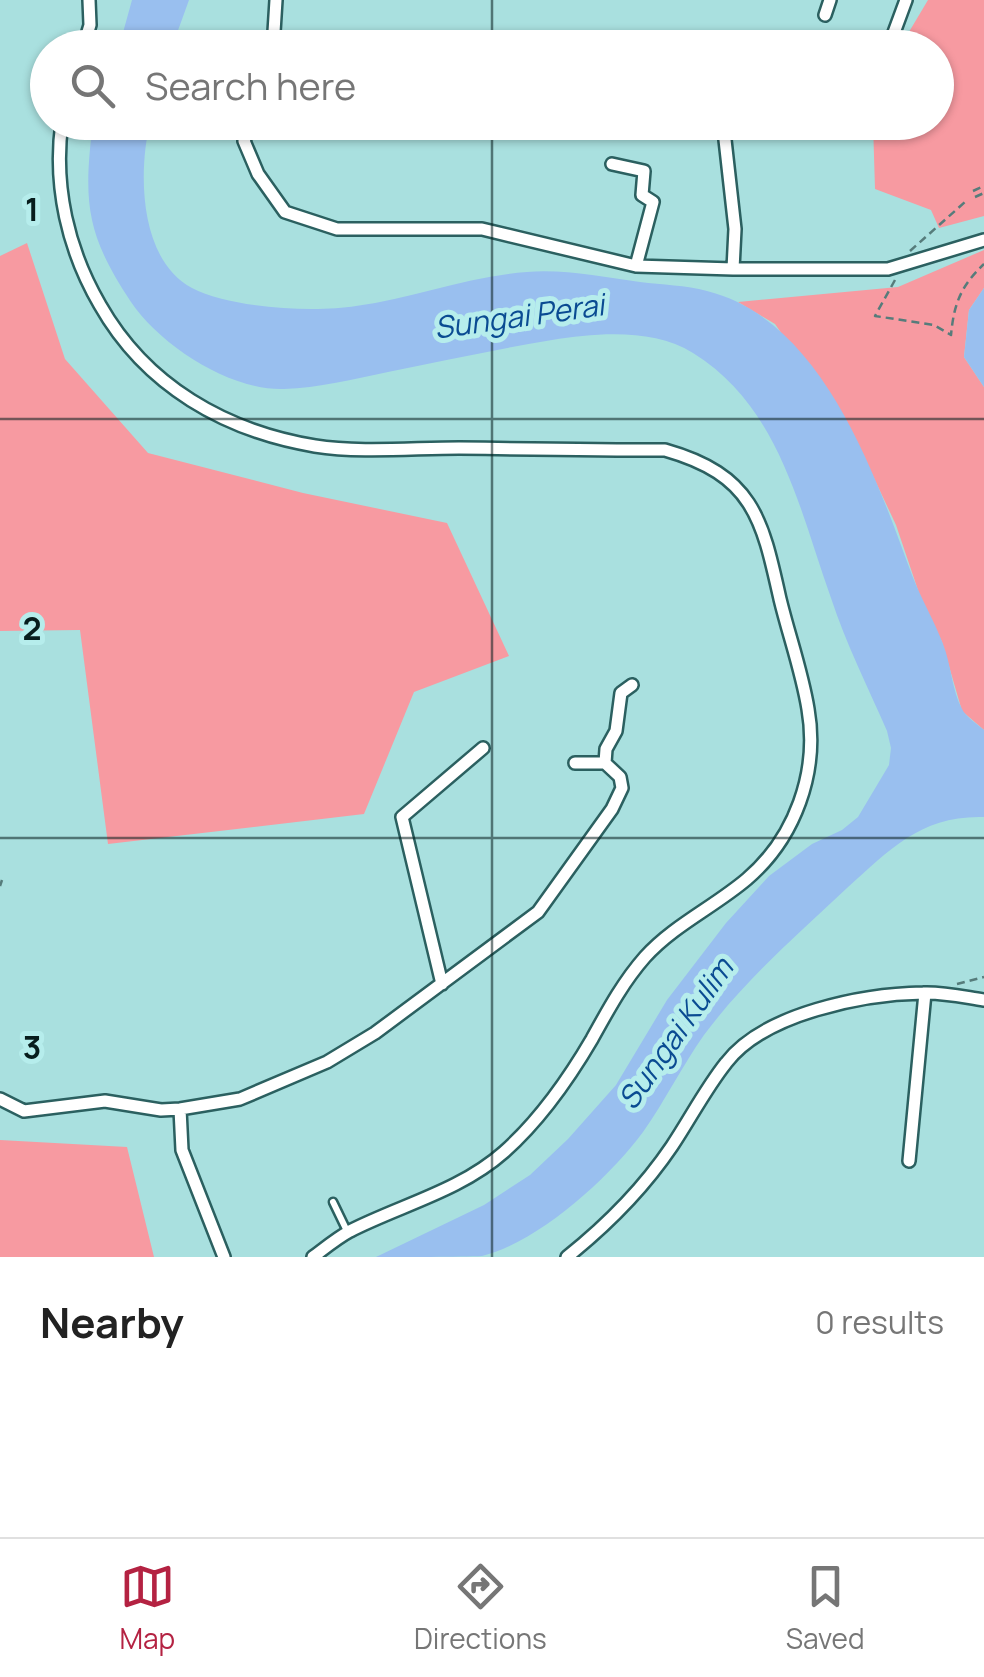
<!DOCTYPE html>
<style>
body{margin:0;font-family:Manrope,sans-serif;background:#f2f2f2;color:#222}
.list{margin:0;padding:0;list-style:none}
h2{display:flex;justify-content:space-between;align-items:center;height:130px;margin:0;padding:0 40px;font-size:42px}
h2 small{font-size:32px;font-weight:400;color:#767676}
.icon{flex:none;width:55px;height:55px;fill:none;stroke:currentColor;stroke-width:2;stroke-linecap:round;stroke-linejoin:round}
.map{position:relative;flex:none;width:984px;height:1257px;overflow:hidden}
.search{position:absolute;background:#fff;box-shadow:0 2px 8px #0004;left:30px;right:30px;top:30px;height:110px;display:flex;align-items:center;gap:25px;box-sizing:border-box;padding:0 35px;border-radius:55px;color:#767676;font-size:38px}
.sheet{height:280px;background:#fff}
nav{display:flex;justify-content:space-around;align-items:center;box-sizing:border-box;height:140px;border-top:2px solid #e0e0e0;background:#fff;font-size:28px;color:#767676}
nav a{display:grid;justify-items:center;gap:5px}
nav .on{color:#b42242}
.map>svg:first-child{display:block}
</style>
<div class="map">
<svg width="984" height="1257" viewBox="0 0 984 1257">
<rect width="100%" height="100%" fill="#a9e0df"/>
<!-- green -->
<path fill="#f79aa1" d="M928 0H984V216L939 228 931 210 875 189 873 123 936 122V48L900 47Z
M27 243 65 359 148 453 303 493 447 523 509 656 414 692 364 814 108 844 80 630 0 631V256Z
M984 250V288L969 310 964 357 984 387V730L962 711 942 642 922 602 896 525 857 442 775 324 738 302 898 287Z
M0 1140 127 1147 154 1257H0Z"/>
<!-- water -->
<path fill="#99bfef" d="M132 0H189L172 47H119Z
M93 122 150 123C138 172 139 260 192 288 230 308 313 313 356 306 413 298 469 276 527 272 564 269 603 277 640 282 662 285 686 285 707 291 823 320 875 475 912 575 921 599 934 620 943 644 951 664 952 691 962 709 966 717 977 724 984 730V817C922 815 890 849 847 888 797 935 745 980 704 1035 682 1066 665 1101 643 1132 609 1178 539 1242 482 1256 461 1257 401 1257 376 1257L484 1205 530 1175 568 1139 616 1085 667 1000 726 923 769 876 812 844 842 830 858 817 889 765 891 748 887 731C868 687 846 644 831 598 799 509 780 407 693 353 653 328 597 333 552 340 497 349 443 361 388 372 354 379 318 388 284 389 230 391 160 345 131 302 86 234 83 203 93 122Z
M984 288V387L964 357 969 310Z"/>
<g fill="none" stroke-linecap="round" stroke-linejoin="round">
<defs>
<path id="service" d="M333 1202 347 1231"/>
<path id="minor" d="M825 15 830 0
M83 48 90 25 89 0
M273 48 276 0
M885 48 892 38 906 0
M62 122C53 186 68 250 100 305 146 386 225 431 315 446 359 453 414 448 459 448 528 449 597 450 665 450 753 475 762 518 780 599 789 636 802 672 808 709 819 772 795 838 747 879 714 907 674 925 645 957 623 982 608 1010 592 1039 568 1080 540 1120 504 1152 460 1191 401 1205 350 1231 337 1238 325 1248 313 1257
M251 122 244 141 258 174 285 212 337 229H482L636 266 733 269H888L984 240
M723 122 735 229 733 269
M612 164 644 171 642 195 653 202 636 266
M605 763 606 749 616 731 621 693 632 685
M442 984 402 817 483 748
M0 1099 24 1111 105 1101 161 1110 180 1109 240 1099 327 1062 375 1033 538 912 612 809 622 788 620 777 605 763H575
M180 1109 182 1150 224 1257
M909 1161 925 993
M567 1257C607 1225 643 1189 672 1146 690 1119 706 1088 726 1063 764 1013 864 994 923 993 943 992 964 997 984 1000"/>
</defs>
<!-- service casing -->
<use href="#service" stroke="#2b6060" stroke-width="11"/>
<!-- minor casing -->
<use href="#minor" stroke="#2b6060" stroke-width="16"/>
<!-- path -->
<path stroke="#567c7b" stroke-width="2.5" stroke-dasharray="8 5" stroke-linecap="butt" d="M973 191 984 186
M975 197 984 193
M910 251 965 202
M895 280 875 316 934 325 951 335C954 303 961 286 984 264
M0 886 2 880
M957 984 984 977"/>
<!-- service -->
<use href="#service" stroke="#fff" stroke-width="6"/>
<!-- minor -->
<use href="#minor" stroke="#fff" stroke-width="11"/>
</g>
<!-- grid -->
<path fill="none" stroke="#071d1d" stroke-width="2.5" stroke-opacity="0.55" d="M492 0V48M492 122V1257M0 419H984M0 838H984"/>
<g text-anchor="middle" stroke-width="10" stroke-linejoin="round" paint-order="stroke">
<!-- water labels -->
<g font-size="30" font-style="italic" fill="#0a4b92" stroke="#b6edec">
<text transform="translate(519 317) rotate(-8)" y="10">Sungai Perai</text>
<text transform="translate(676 1034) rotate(-55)" y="10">Sungai Kulim</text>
</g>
</g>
<g font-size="32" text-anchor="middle" font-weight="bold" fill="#071d1d" stroke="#b6edec" stroke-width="10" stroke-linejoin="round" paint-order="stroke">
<text x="32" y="221">1</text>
<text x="32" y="640">2</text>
<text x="32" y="1059">3</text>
</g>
</svg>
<div class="search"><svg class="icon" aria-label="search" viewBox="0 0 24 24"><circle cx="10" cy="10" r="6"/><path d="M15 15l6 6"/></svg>Search here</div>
</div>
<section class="sheet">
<h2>Nearby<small>0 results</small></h2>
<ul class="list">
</ul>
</section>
<nav>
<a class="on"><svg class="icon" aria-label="map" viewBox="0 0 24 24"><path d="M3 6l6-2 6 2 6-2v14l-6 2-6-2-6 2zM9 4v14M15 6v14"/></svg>Map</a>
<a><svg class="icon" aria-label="directions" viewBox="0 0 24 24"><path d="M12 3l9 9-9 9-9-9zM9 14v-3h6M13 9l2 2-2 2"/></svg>Directions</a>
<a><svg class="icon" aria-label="saved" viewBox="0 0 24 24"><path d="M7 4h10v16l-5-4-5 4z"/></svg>Saved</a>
</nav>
